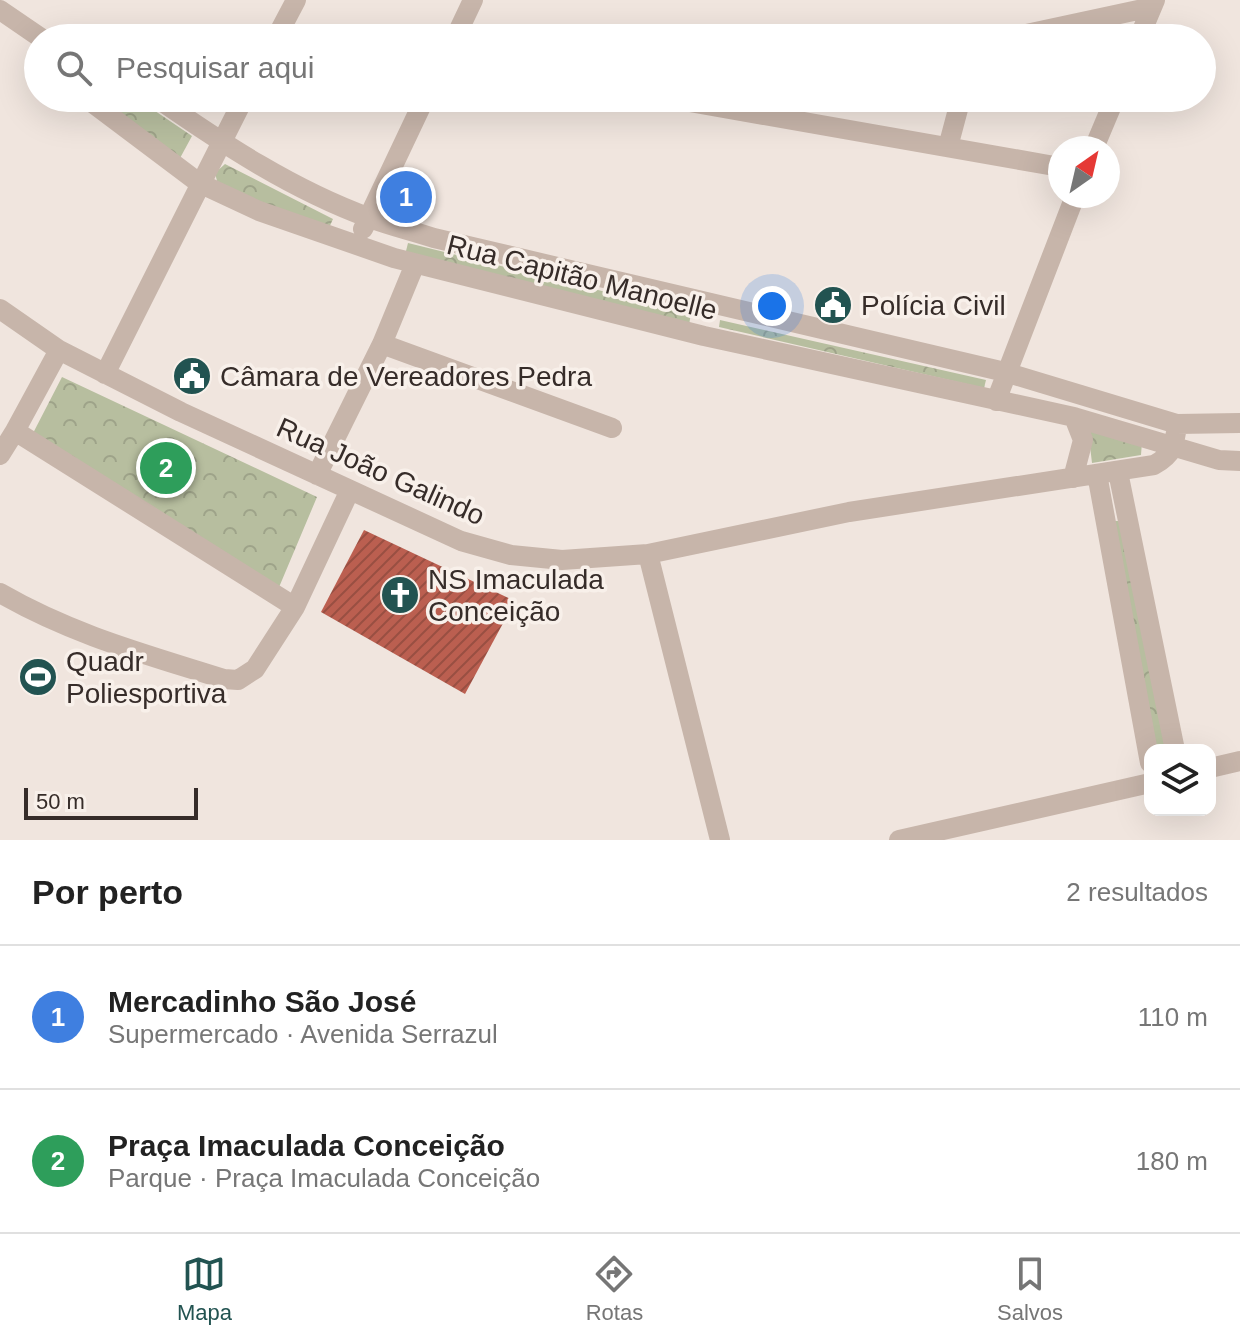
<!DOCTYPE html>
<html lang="pt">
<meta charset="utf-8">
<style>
body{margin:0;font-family:Arial,sans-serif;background:#f6f6f6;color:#222}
.controls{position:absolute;right:24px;bottom:24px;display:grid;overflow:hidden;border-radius:16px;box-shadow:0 8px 32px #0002}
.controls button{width:72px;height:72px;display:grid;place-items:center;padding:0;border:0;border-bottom:2px solid #e0e0e0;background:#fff;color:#222;font:40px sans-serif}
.compass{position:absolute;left:1048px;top:136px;width:72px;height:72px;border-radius:50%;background:#fff;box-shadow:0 8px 32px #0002;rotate:34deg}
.scale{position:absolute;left:24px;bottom:20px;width:174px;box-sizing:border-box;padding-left:8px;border:4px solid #362c29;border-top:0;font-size:22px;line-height:28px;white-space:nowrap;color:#362c29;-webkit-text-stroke:6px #f8f0ea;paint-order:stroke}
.you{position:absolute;left:772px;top:306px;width:28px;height:28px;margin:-20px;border:6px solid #fff;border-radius:50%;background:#1a73e8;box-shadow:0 0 0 12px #1a73e833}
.badge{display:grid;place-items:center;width:52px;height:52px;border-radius:50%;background:#225351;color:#fff;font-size:26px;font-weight:700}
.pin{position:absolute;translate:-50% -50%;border:4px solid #fff;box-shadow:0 2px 8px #0006}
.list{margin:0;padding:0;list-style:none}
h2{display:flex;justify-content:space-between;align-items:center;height:104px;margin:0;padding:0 32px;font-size:34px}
h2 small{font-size:26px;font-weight:400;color:#767676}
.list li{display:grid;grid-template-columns:52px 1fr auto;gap:24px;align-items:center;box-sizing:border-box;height:144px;padding:0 32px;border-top:2px solid #e0e0e0}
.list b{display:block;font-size:30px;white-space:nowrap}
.list p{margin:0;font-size:26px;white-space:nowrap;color:#767676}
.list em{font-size:26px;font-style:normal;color:#767676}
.icon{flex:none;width:44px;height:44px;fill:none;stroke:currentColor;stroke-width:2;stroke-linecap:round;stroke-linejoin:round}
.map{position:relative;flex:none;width:1240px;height:840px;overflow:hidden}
.search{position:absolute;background:#fff;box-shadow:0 8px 32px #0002;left:24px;right:24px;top:24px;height:88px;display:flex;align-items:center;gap:20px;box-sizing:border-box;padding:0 28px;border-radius:44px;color:#767676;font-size:30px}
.sheet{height:392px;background:#fff}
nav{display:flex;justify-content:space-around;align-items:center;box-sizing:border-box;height:112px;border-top:2px solid #e0e0e0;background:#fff;font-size:22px;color:#767676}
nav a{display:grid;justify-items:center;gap:4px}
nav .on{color:#225351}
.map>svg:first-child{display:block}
</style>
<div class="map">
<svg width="1240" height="840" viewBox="0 0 1240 840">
<defs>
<pattern id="park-crowns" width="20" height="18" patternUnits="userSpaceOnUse" patternTransform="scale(2)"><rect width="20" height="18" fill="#b7be9f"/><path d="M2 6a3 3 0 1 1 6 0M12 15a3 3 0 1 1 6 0" fill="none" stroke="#9ea389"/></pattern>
<pattern id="building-hatch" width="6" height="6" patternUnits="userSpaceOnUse" patternTransform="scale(2)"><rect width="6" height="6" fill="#bb5f50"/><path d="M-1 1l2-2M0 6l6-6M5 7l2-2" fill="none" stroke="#994f42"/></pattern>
</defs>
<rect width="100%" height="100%" fill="#f0e5de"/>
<!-- park -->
<path fill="url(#park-crowns)" d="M100 98H136L192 136 179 160Z
M225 164 333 219 328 230 219 189 215 173Z
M408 243 691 313 689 325 405 255Z
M720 320 986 380 984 388 719 327Z
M62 377 317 497 277 592 30 439Z
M1088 429 1142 442 1141 455 1092 463Z
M1108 521H1119L1168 750H1150Z"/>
<!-- building -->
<path fill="url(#building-hatch)" d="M364 530 515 601 465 694 321 612Z"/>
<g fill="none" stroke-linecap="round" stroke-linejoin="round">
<!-- minor -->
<path stroke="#c7b5aa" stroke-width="20" d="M0 10 41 38
M276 38 296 0
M455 38 473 0
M1008 38 1152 7
M1139 38 1155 0
M86 98 199 183 259 211 394 258 704 336 1074 417 1219 460 1240 461
M157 98C223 144 293 190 370 218 391 226 413 231 434 238L1005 372 1177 424 1240 423
M667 98 1060 167
M948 147 961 98
M1094 148 1115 98
M363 229 425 98
M0 309 59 350 181 412 461 541 511 555 562 560 648 554 849 512 1154 465C1173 455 1175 444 1177 424
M382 344 612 428
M59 350 15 431 295 607 350 490
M105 374 244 98
M996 401 1075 196
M0 455 15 431
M1118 472 1175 750
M1097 474 1150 763
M317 475 382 344 415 264
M1073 478 1083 440 1074 417
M648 554 720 840
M0 593C73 635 145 654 224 679L238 680 255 669 295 607
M1210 768 1240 761
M899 840 1150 783"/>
</g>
<!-- icons -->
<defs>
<symbol id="civic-disc" viewBox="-11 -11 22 22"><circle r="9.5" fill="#225351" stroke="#f8f0ea"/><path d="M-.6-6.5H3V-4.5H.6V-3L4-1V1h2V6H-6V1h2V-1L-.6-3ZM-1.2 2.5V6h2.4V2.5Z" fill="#fff"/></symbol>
<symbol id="church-disc" viewBox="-11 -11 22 22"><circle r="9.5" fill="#225351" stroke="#f8f0ea"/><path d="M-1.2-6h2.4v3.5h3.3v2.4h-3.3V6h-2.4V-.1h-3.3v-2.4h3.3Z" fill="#fff"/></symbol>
<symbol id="stadium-disc" viewBox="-11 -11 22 22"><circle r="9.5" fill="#225351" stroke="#f8f0ea"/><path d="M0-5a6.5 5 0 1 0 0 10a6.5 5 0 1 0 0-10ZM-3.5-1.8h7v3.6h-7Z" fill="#fff"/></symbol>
</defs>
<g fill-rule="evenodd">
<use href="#civic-disc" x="811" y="283" width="44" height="44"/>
<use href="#civic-disc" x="170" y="354" width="44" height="44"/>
<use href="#church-disc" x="378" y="573" width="44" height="44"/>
<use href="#stadium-disc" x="16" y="655" width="44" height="44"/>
</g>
<g text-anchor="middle" stroke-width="7" stroke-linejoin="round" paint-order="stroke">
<!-- street labels -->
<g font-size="28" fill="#362c29" stroke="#f8f0ea">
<text transform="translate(582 277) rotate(14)" y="10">Rua Capitão Manoelle</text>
<text transform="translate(381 471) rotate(24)" y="10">Rua João Galindo</text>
</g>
<!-- poi labels -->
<g font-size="28" fill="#362c29" stroke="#f8f0ea" text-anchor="start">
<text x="861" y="315">Polícia Civil</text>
<text x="220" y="386">Câmara de Vereadores Pedra</text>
<text x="428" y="589">NS Imaculada<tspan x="428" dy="32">Conceição</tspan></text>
<text x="66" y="671">Quadr<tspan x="66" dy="32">Poliesportiva</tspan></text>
</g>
</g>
</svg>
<div class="controls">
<button><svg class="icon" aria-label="layers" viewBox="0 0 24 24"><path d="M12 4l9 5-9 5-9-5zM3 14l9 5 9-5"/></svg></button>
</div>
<svg class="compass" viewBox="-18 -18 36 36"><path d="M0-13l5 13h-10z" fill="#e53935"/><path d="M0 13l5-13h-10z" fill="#767676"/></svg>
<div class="scale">50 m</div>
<div class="you"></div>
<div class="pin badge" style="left:406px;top:197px;background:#3f7fe0">1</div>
<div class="pin badge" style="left:166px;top:468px;background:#2e9e5b">2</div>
<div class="search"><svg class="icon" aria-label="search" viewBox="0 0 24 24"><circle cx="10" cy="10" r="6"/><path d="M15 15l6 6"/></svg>Pesquisar aqui</div>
</div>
<section class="sheet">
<h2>Por perto<small>2 resultados</small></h2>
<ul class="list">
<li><span class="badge" style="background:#3f7fe0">1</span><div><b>Mercadinho São José</b><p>Supermercado · Avenida Serrazul</p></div><em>110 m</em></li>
<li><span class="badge" style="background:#2e9e5b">2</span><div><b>Praça Imaculada Conceição</b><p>Parque · Praça Imaculada Conceição</p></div><em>180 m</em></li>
</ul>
</section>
<nav>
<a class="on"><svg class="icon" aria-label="map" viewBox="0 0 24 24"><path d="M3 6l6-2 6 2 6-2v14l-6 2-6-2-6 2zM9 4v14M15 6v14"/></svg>Mapa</a>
<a><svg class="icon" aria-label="directions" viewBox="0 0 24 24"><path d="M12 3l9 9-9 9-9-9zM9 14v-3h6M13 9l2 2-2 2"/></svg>Rotas</a>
<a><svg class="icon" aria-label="saved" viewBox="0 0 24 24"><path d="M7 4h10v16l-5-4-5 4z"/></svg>Salvos</a>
</nav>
